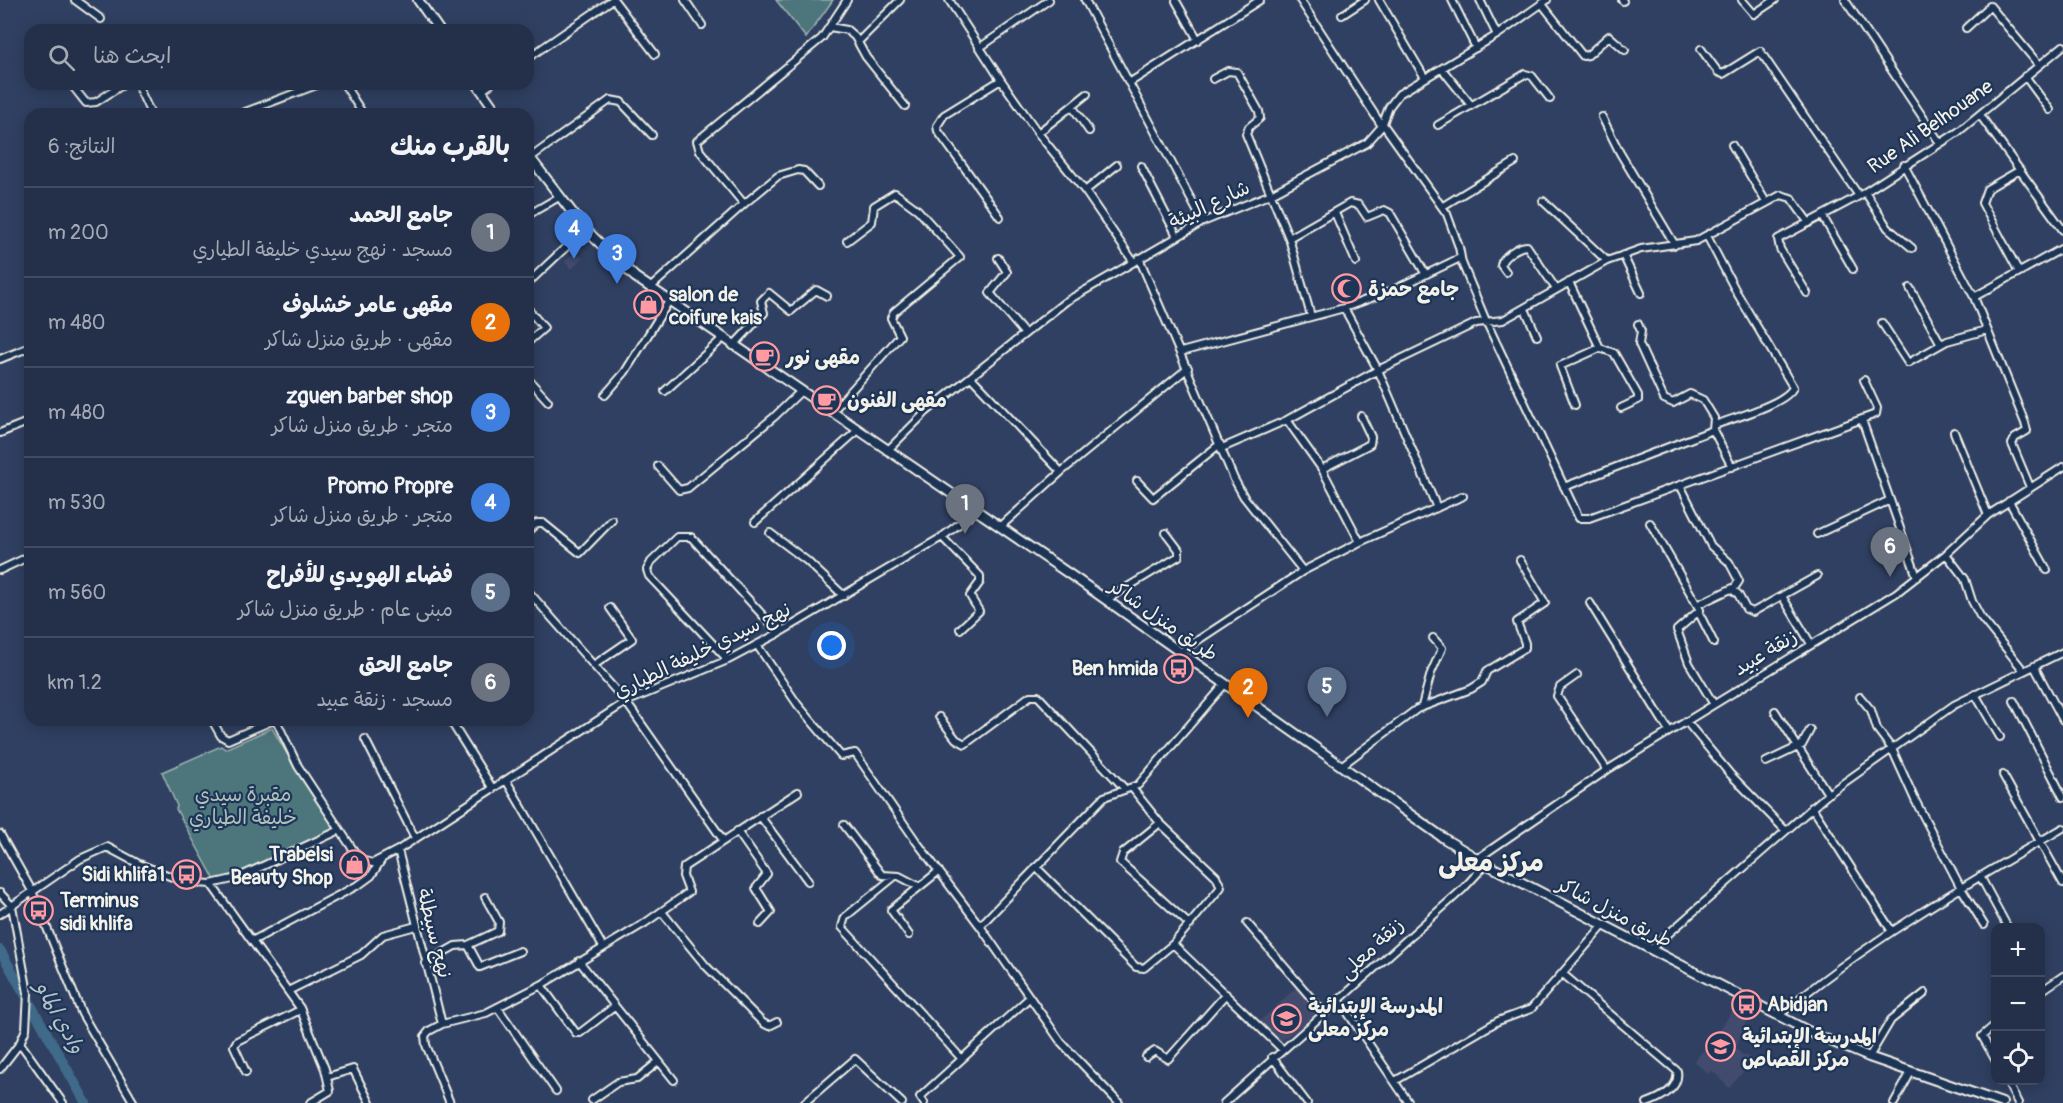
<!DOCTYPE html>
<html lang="ar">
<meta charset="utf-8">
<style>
body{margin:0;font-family:Pangolin,"Playpen Sans Arabic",sans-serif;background:#2c3851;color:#f1f3f6;direction:rtl}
.controls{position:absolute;right:18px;bottom:18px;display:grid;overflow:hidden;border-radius:12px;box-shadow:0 3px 15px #0003}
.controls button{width:54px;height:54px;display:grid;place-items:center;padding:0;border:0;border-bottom:2px solid #414b62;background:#24304a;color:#f1f3f6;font:30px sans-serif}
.you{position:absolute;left:832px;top:646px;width:21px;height:21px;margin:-15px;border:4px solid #fff;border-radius:50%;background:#1a73e8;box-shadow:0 0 0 9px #1a73e833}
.badge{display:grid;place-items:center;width:39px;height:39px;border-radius:50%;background:#90b9f0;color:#fff;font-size:20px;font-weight:700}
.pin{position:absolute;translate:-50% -50px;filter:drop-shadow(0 2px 3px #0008)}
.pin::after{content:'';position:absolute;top:32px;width:21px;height:18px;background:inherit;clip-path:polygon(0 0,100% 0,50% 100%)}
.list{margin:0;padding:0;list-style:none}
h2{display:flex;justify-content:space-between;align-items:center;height:78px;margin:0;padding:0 24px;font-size:26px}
h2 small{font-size:20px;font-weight:400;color:#a3a9b5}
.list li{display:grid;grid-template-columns:39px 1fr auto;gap:18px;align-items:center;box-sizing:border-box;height:90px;padding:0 24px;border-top:2px solid #414b62}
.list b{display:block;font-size:22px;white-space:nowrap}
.list p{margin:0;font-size:20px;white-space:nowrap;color:#a3a9b5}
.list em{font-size:20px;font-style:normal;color:#a3a9b5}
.icon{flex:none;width:33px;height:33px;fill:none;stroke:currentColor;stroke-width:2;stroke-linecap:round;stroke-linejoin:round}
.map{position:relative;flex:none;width:2063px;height:1103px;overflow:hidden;direction:ltr}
.search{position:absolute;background:#24304a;box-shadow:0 3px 15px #0003;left:24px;top:24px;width:510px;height:66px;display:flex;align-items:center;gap:15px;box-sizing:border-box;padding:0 21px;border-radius:18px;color:#a3a9b5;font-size:22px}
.panel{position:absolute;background:#24304a;box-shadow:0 3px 15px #0003;left:24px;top:108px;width:510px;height:618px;border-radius:18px;direction:rtl}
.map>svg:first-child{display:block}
</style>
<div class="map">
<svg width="2063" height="1103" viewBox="0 0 2063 1103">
<rect width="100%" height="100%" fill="#304062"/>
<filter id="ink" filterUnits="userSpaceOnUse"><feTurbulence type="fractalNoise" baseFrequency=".0167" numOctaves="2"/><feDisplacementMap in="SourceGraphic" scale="12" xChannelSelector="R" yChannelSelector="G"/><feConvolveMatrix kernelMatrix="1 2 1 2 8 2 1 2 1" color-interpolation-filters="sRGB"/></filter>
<g filter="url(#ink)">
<!-- built -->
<path fill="#424b6d" d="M572 254 583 257 572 269 565 262Z
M1298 986 1317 1008 1314 1012 1316 1014 1279 1043 1259 1022Z
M1734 1008 1748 1016 1736 1048 1741 1054 1754 1060 1729 1088 1712 1070 1708 1074 1694 1061 1714 1039Z"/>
<!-- green -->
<path fill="#4d767b" stroke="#a0b4b2" stroke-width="1.5" d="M776 0H833L806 38Z
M272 728 300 776 334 824 333 829 228 878 215 880 176 809 177 806 162 772 221 746 225 749Z"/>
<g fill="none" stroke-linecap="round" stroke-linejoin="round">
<!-- river -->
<path stroke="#416a89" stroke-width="10" d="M0 950 86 1103"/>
<defs>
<path id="minor" d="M75 0 101 19
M614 0 655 54
M685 0 702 25
M949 0 1001 80 1038 133 1085 191 1133 261
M1085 0 1203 222
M1300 0 1382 126
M1379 0 1425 78
M1452 0 1476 48
M1480 0 1497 35
M1622 0 1623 1
M1742 0 1754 14 1775 0
M1845 0 1940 143
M1176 1 1198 40
M1542 4 1583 56 1588 55 1609 36 1625 50
M1342 15 1365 0
M830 27 847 30 855 37 866 57 905 106
M1966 28 1990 6 2039 65
M859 41 900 0
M979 48 1049 0
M1701 49 1718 72 1723 74 1760 51 1859 196
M528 58 612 0
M1442 69 1471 105
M2025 76 2050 110
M1213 79 1228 71 1237 72 1259 111 1260 118 1249 127 1246 134 1289 238 1311 316
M1129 83 1260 0
M71 84 86 103 96 102 124 84
M137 84 151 114
M344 84 363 114
M481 91 491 84
M1072 106 1087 94
M240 114 319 84
M1980 115 2063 230
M1602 117 1620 153 1675 245
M1383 124 1447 214 1459 247 1462 263 1486 321 1579 518H1589L1876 414 1877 408 1864 380
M1438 125 1525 74 1532 76 1550 99
M1038 133 1072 106 1089 131
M1732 145 1766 202
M530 158 610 100 621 102 652 135
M1904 165 1974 297 2025 423 2027 431 2015 438 2012 444 2030 487
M1141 166 1177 236
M1085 191 1117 165
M1865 192 1888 228 1912 248
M1543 201 1607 261
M744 204 778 176 798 170 804 171 818 186
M1443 206 1515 162
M1335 213 1356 262
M528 215 559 197
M1000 217 938 131 937 126 944 115 1001 80
M1823 217 1853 269
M1707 236 1737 293 1793 387C1788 403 1731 419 1715 425
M1289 238 1350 203 1359 205 1367 217 1384 210 1390 213 1425 273
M1623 255 1641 293
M998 258 1007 272 990 293 1024 333
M1139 258 1234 479 1244 497 1303 571
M1506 272 1501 265C1502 257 1518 246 1527 246L1556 289
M2019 272 1982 203 1987 189 2020 170
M1569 282 1600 348 1614 353 1638 395V400L1621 408
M528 283 585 229
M650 288 744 204 700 151 697 141 822 38 847 0
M1910 288 1941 344
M1807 293 1780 249 1778 239 1859 196 1958 132 2063 46
M1974 297 2063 248
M528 309 544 328 528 342
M1525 309 1537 336
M1882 323 1908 363 1947 341 1987 330
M1638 324 1641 331 1639 344 1664 399 1673 403 1690 394 1703 400 1714 418 1713 430 1732 467
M733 346 764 313 761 301 769 293 791 311 816 290 827 296
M1181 352 1344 308 1393 290 1460 258
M0 359 30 347
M971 377 1061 472
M528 379 548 401
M665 391 722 339
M605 395 625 372 669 301
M1575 405 1560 366 1600 348
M831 413 900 336 891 318 894 312 960 257 918 210 895 193 874 206 872 222 847 241
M1287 420 1322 469 1360 542
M1862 420 1917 577
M1954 432 1988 515
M0 433 30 421
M1222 448 1287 420 1378 370 1344 308
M887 451 926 412 1065 302 1203 222 1271 194 1367 143 1382 126 1389 107 1399 94 1497 35 1547 0
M658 466 679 490 688 488 774 417 800 392
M1322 469 1370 444 1371 437 1361 416
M1137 481 1153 498 1220 444
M1680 485 1711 546 1729 562 1739 581 1735 587 1697 605
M1564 487 1713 430
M2009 501 2047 570
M1437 508 1378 370 1476 323 1503 320 1607 261 1641 249 1696 241 1781 195 1791 198 1809 223
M755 522 857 431
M1650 523 1700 610 1677 630 1689 663 1713 703
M1000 527 1061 472 1188 368
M528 531 537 523H543L580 553 612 520
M770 533 807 561 844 596
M1817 534 1888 501
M942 537 980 576V582L970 596 979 611 960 629
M1946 554 1965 579 1972 601 1980 616 2024 671
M0 570 30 556
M1731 589 1738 594 1746 609 1753 612 1817 576
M528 591 626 702 723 840
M1782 596 1811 644
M1106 600 1179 556V550L1166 533
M1590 603 1669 731
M1699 613 1714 643
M757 645 798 705 841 756 855 753 916 841 980 926
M1180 652 1303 571 1360 542 1463 496
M728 660 649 576 647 570 651 562 677 537H691L779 633
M594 665 632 639 610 608
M2034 666 2063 720
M1577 675 1560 687 1557 696 1607 770
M1975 694 2000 737
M1860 697 1871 710 1877 729 1892 749 1915 800 1961 888 1984 925
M2014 701 2063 797
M1422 706 1431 673 1442 648 1433 638
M1775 711 1828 794
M939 717 956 739 965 744 1030 696H1038L1125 789
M212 720 221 736 228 740 274 720
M276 720 298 766 340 830
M450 720 493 789
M1686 721 1730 774 1785 830
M365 739 415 838
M1766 762 1802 745 1810 730
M1341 766 1417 709 1471 689 1482 682 1487 671 1525 648V643L1517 622 1545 603 1520 560
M2003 775 2063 883
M506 780 603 947
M1812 807 1891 930
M760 816 808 881
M1160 823 1123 853 1120 862 1190 925
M844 825 882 875 899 876 918 886
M737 831 767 874 756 888 771 912 760 924
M0 834 32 891 82 1014 134 1103
M398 850 442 1024
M1477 859 1607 770 1896 593 1946 554 1988 515 2063 467
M1036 867 1136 967 1144 968 1173 944 1221 887 1216 876 1160 823 1132 788
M1980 876 2008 928
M894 877 845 917 842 927 961 1058
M211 884 300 1008 325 1069 330 1091 310 1103
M0 893 12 906 28 993 26 1029 20 1043 0 1069
M662 912 705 965 763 1023 769 1026 777 1022
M0 914 80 859 107 847 139 864 185 882 211 884 237 878 340 830 360 860 373 863 398 850 626 702 728 660 779 633 942 537 977 510
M1247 923 1324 1013
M909 935 891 910 939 871
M252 941 360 884 371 876 382 859
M1173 944 1282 1049
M468 945 480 967 520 951
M1651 949 1828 794 1954 705 2063 652
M579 961 674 1080
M425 963 455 946 468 945 498 931 499 922 485 897
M1563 974 1677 1071C1680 1088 1661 1098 1647 1103
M541 985 576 1033H580L614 1007
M288 991 361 955 383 935 416 926
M2040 992 2063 976
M1339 1000 1409 1103
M498 1008 556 1091
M1778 1016C1867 941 1963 886 2063 828
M1996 1024 1982 1036 1996 1061
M20 1043 63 1103
M1146 1057 1155 1051 1168 1059 1226 994
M1272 1057 1307 1103
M1869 1057 1891 1020 1925 993
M246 1072 234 1046 237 1041 300 1010
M327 1077 353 1069 370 1103
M2006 1080 2018 1103
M1395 1081 1498 1021 1531 1009 1605 924
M592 1100 618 1082 637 1079 658 1062
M450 1103 426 1045 425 1036 429 1031 442 1024 486 1013 541 985 645 923 689 892 683 876 684 867 798 792
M804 1103 855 1059 902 1103
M924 1103 920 1097 1029 998
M1119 1103 1061 1042 980 926 1104 797 1138 785 1225 684
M1224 1103 1463 889 1486 864
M1894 1103 1911 1072"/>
<path id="major" d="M418 0 439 30
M477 84 498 114
M528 155 585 229 635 277 1078 580 1445 839 1486 864 1816 1035 1869 1057 2002 1103"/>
</defs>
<!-- minor casing -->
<use href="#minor" stroke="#f4f1e8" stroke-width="10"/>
<!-- major casing -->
<use href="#major" stroke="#f4f1e8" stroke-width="12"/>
<!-- minor -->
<use href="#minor" stroke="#1d3557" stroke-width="6"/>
<!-- major -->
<use href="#major" stroke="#1d3557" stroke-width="8"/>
</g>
</g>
<!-- icons -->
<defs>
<symbol id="mosque-ring" viewBox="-11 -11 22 22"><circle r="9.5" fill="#1d3557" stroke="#ff9aa2" stroke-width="1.5"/><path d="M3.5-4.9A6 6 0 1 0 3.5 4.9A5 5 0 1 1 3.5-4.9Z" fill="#ff9aa2"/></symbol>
<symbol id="shop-ring" viewBox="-11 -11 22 22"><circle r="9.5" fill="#1d3557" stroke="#ff9aa2" stroke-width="1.5"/><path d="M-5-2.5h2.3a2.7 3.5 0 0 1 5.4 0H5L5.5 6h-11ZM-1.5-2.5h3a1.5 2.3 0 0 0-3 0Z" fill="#ff9aa2"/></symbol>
<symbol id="cafe-ring" viewBox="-11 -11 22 22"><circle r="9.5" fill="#1d3557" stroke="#ff9aa2" stroke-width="1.5"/><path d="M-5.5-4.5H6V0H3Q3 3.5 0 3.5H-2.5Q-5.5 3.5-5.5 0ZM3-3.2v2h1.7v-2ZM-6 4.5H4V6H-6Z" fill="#ff9aa2"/></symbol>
<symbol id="bus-ring" viewBox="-11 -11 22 22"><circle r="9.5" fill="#1d3557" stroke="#ff9aa2" stroke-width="1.5"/><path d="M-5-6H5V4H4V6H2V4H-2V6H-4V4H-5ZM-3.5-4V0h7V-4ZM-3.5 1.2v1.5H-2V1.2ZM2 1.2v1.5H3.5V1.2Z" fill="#ff9aa2"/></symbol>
<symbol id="school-ring" viewBox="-11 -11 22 22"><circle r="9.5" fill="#1d3557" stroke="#ff9aa2" stroke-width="1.5"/><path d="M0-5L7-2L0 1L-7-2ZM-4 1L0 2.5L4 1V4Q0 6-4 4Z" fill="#ff9aa2"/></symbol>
</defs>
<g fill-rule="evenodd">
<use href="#mosque-ring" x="1330" y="272" width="33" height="33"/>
<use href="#shop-ring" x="632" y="288" width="33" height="33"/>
<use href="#cafe-ring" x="748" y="340" width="33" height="33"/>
<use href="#cafe-ring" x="810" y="384" width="33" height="33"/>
<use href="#bus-ring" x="1162" y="652" width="33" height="33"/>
<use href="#shop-ring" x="338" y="848" width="33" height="33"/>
<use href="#bus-ring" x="170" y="858" width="33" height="33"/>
<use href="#bus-ring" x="22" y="894" width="33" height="33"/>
<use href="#bus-ring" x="1730" y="988" width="33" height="33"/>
<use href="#school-ring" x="1270" y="1002" width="33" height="33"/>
<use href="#school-ring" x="1704" y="1030" width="33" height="33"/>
</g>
<g text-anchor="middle" stroke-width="4.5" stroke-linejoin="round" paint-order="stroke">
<!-- street labels -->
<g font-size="20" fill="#f4f1e8" stroke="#1d3557">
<text transform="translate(1930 126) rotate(-35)" y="7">Rue Ali Belhouane</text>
<text transform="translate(1209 204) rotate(-25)" y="7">شارع البيئة</text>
<text transform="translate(1164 620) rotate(35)" y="7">طريق منزل شاكر</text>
<text transform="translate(702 650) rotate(-26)" y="7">نهج سيدي خليفة الطياري</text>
<text transform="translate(1765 652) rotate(-31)" y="7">زنقة عبيد</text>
<text transform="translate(1615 912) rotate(28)" y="7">طريق منزل شاكر</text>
<text transform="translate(435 933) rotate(76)" y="7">نهج سبيطلة</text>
<text transform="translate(1371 948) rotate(-43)" y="7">زنقة معلى</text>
</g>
<!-- poi labels -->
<g font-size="20" font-weight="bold" fill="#f4f1e8" stroke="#1d3557" text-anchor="start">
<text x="1368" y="296">جامع حمزة</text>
<text x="669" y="301">salon de<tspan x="669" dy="23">coifure kais</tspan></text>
<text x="786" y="364">مقهى نور</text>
<text x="847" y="407">مقهى الفنون</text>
<text x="1158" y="675" text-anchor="end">Ben hmida</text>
<text x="333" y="861" text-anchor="end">Trabelsi<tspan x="333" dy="23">Beauty Shop</tspan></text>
<text x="165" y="881" text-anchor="end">Sidi khlifa1</text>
<text x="60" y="907">Terminus<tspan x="60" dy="23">sidi khlifa</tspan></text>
<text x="1767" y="1011">Abidjan</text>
<text x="1308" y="1013">المدرسة الإبتدائية<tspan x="1308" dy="23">مركز معلى</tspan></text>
<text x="1742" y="1043">المدرسة الإبتدائية<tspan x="1742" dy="23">مركز القصاص</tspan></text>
</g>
<!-- park labels -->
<g font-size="20" fill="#b1c0bc" stroke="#1d3557">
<text x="243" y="801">مقبرة سيدي<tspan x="243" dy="23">خليفة الطياري</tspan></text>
</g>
<!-- water labels -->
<g font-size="21" font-style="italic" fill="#b5c2c7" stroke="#1d3557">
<text transform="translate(60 1017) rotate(61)" y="7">وادي الماو</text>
</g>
<!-- district labels -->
<g font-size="26" font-weight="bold" fill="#f4f1e8" stroke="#1d3557">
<text x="1491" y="871">مركز معلى</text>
</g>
</g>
</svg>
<div class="controls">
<button>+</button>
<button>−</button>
<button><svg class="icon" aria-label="locate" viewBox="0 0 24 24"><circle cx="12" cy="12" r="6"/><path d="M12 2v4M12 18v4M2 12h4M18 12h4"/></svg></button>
</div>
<div class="you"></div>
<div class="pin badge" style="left:965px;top:534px;background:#6b7280">1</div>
<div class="pin badge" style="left:1248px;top:718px;background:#e8710a">2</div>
<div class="pin badge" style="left:617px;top:284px;background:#3f7fe0">3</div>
<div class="pin badge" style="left:574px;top:259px;background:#3f7fe0">4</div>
<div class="pin badge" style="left:1327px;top:717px;background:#5c6f8a">5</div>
<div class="pin badge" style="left:1890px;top:577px;background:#6b7280">6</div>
<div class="search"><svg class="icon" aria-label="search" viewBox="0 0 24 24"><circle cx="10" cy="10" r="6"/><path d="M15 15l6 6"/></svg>ابحث هنا</div>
<section class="panel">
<h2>بالقرب منك<small>النتائج: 6</small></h2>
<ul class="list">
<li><span class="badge" style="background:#6b7280">1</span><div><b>جامع الحمد</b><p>مسجد · نهج سيدي خليفة الطياري</p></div><em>200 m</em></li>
<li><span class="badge" style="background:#e8710a">2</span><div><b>مقهى عامر خشلوف</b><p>مقهى · طريق منزل شاكر</p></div><em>480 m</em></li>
<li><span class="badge" style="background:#3f7fe0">3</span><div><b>zguen barber shop</b><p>متجر · طريق منزل شاكر</p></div><em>480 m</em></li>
<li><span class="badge" style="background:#3f7fe0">4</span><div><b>Promo Propre</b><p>متجر · طريق منزل شاكر</p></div><em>530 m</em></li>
<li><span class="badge" style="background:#5c6f8a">5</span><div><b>فضاء الهويدي للأفراح</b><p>مبنى عام · طريق منزل شاكر</p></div><em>560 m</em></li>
<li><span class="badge" style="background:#6b7280">6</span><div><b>جامع الحق</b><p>مسجد · زنقة عبيد</p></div><em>1.2 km</em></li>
</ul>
</section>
</div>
